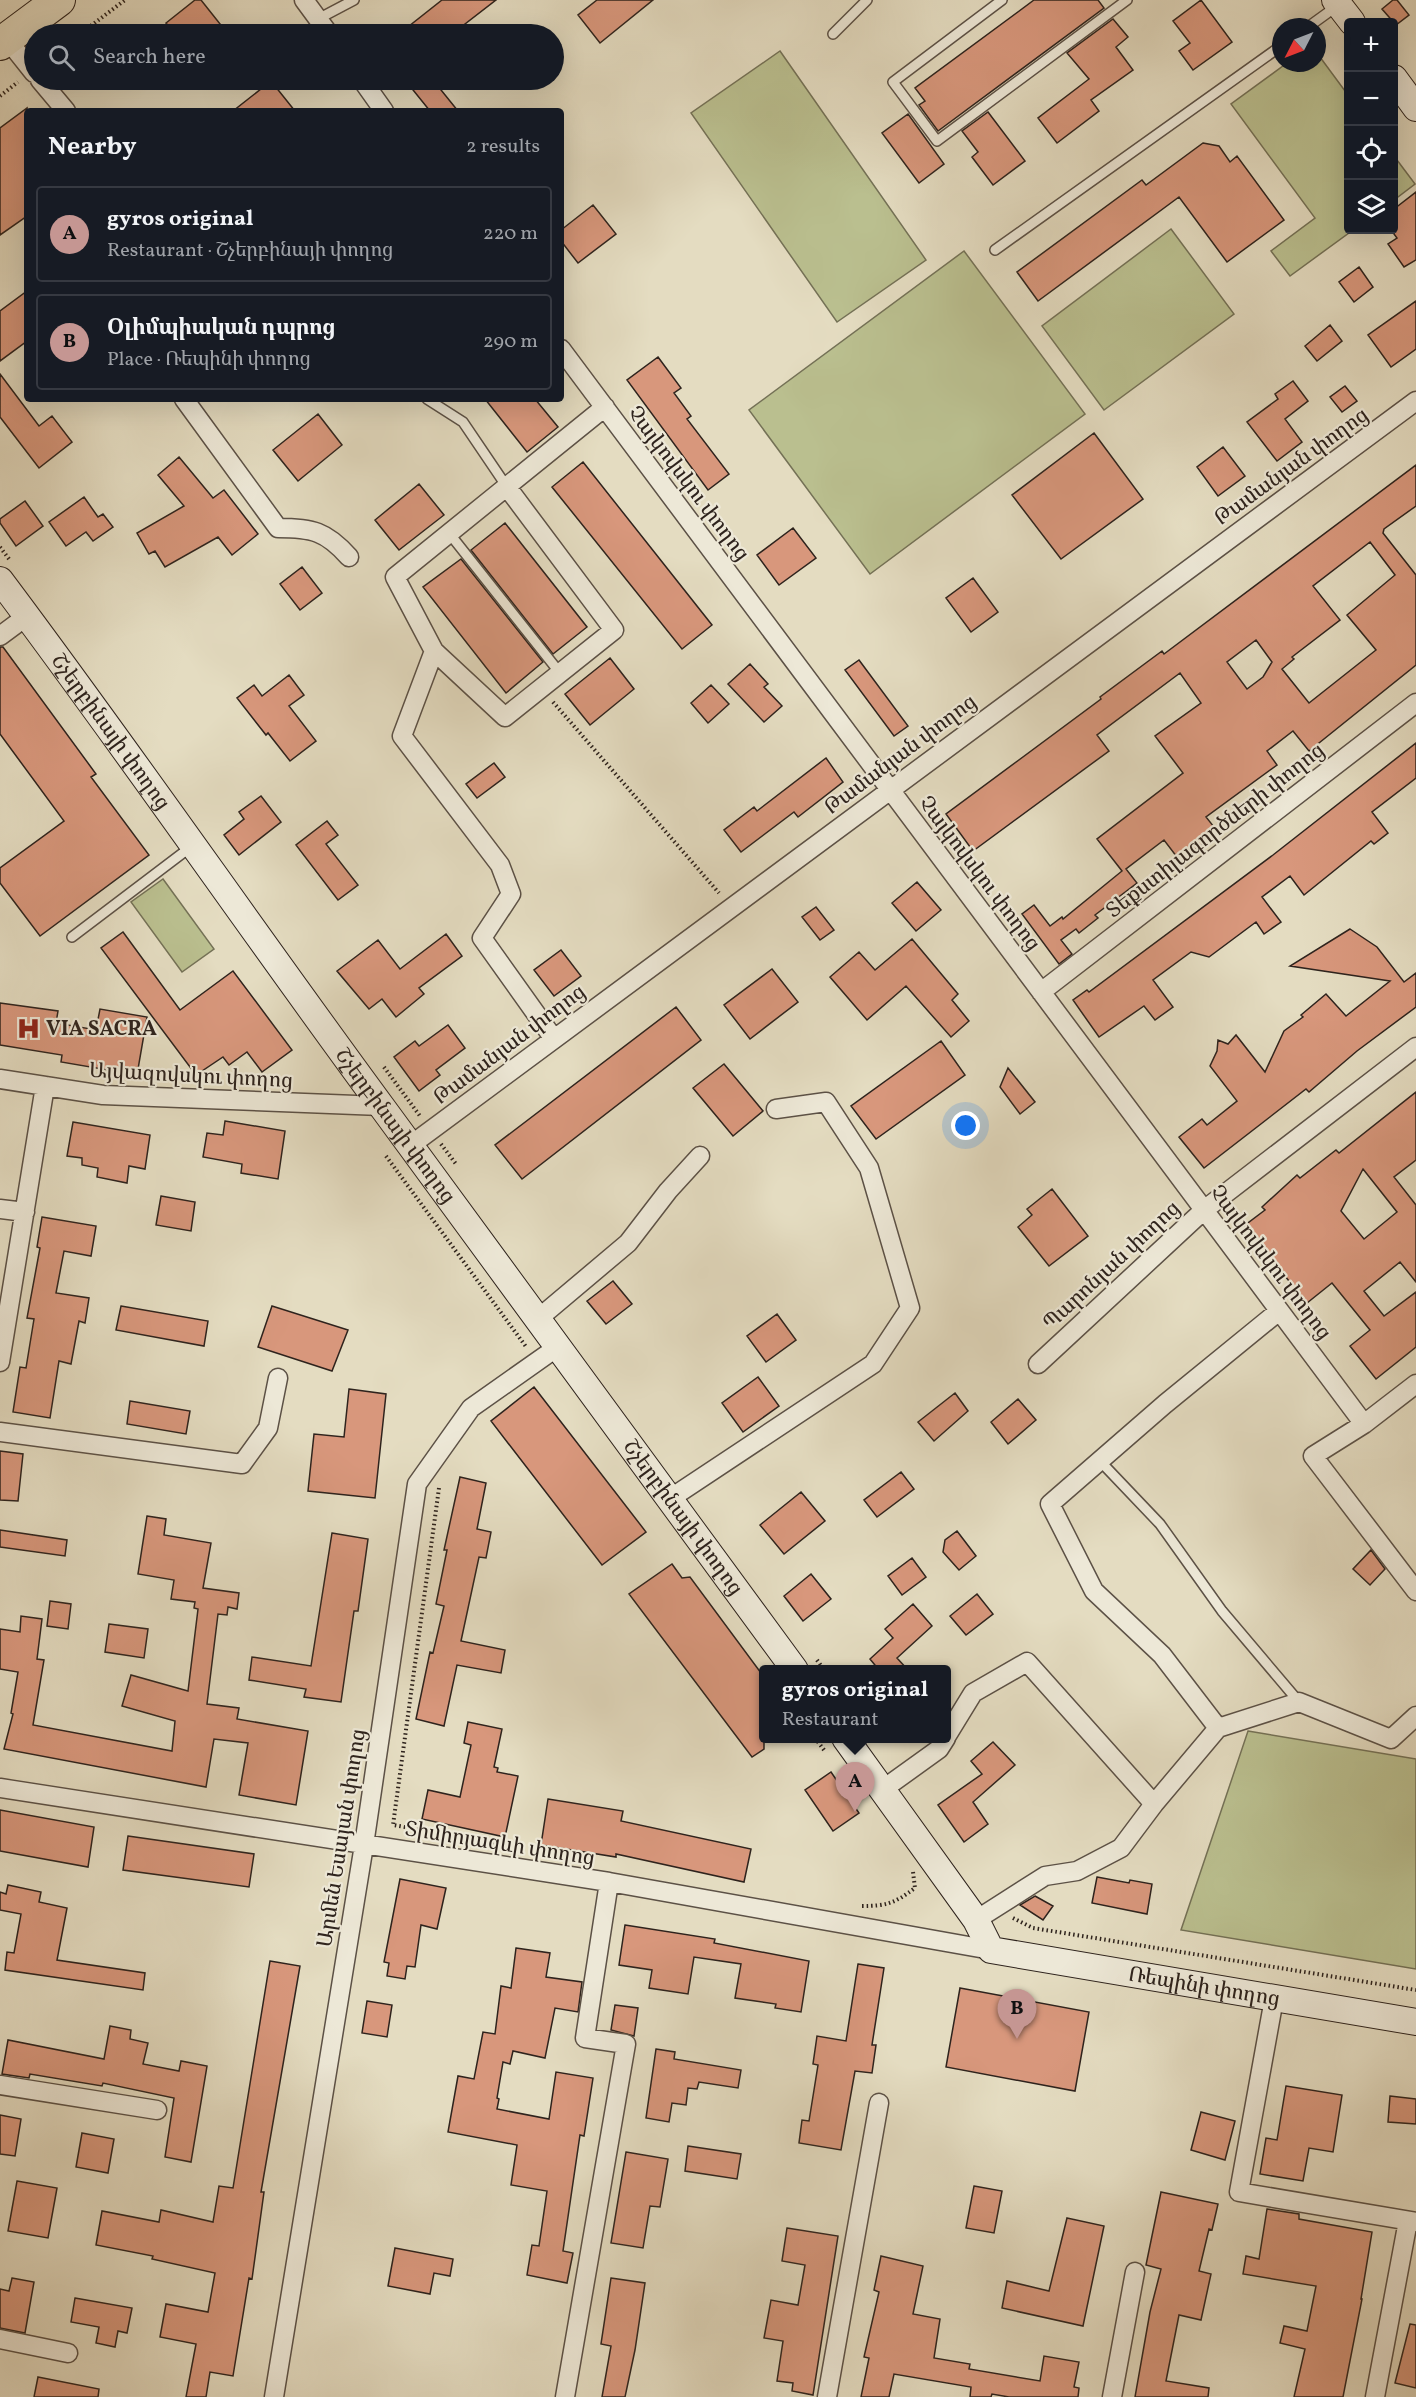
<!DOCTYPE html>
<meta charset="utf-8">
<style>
body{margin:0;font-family:Vollkorn,"Noto Serif Armenian",serif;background:#242831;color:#f1f3f6}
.controls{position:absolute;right:18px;top:18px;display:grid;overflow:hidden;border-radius:6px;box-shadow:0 6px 24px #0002}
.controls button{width:54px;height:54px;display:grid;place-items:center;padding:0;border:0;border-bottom:2px solid #363941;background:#171b24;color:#f1f3f6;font:30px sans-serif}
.compass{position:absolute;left:1272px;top:18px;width:54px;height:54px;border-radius:50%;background:#171b24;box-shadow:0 6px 24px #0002;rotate:228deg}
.you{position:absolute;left:966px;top:1126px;width:21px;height:21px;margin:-15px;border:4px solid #fff;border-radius:50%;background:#1a73e8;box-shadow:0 0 0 9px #1a73e833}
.badge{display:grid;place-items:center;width:39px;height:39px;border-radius:50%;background:#c59692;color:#111;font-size:20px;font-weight:700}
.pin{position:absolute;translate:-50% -50px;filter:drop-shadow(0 2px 3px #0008)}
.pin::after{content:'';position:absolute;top:32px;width:21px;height:18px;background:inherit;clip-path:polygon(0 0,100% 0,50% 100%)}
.popup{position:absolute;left:759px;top:1665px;width:192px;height:78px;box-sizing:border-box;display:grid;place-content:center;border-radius:6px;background:#171b24;filter:drop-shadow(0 2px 4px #0005);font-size:20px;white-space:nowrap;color:#9ea1a6}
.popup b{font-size:22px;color:#f1f3f6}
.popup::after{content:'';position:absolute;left:50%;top:100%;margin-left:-12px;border:12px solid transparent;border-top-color:#171b24}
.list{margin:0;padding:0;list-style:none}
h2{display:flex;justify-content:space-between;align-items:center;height:78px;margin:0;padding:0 24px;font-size:26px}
h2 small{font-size:20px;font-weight:400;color:#9ea1a6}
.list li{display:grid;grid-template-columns:39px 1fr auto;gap:18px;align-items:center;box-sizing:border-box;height:96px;margin:0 12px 12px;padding:0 12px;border:2px solid #363941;border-radius:6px}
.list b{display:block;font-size:22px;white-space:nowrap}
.list p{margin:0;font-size:20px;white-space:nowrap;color:#9ea1a6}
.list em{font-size:20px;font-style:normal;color:#9ea1a6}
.icon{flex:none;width:33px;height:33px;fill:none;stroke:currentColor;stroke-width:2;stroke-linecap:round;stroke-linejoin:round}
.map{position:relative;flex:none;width:1416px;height:2397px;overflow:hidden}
.search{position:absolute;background:#171b24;box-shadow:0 6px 24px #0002;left:24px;top:24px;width:540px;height:66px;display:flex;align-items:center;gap:15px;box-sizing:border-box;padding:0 21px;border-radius:33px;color:#9ea1a6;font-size:22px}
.panel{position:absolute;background:#171b24;box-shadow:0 6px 24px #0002;left:24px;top:108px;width:540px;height:294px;border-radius:6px}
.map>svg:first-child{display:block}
</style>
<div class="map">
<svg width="1416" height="2397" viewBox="0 0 1416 2397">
<rect width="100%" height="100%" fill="#e4dcc1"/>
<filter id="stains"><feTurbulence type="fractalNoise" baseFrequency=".00333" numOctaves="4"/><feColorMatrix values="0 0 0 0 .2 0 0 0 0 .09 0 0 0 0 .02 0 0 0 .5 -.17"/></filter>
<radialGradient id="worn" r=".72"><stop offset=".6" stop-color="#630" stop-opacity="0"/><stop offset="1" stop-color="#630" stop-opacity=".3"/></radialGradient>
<!-- green -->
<path fill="#babf8f" stroke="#747156" stroke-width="1.5" d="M780 51 926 260 837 322 691 113Z
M1317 53 1348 95V230H1353L1290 276 1271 251 1315 218 1231 104 1287 63H1317Z
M1394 156 1415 184 1394 200Z
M1171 229 1234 314 1104 410 1042 326Z
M964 251 1085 414 870 574 749 410Z
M163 879 214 949 182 972 131 902Z
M1248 1731 1416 1759V1969L1181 1930Z"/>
<!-- building -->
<path fill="#d8977c" stroke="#2e231d" stroke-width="1.5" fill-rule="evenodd" d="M195 0H201L228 34H176L166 23Z
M442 0H496L452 34H399Z
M597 0H653L600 43 578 15Z
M1034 0H1098L1104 8 938 131 919 105 925 101 915 88Z
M1201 0 1232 42 1193 70 1179 51 1190 43 1173 21Z
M1393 0H1397L1409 15 1396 25 1382 9Z
M1113 19 1128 37 1116 47 1133 70 1091 100 1099 111 1057 143 1038 118 1089 79 1067 53Z
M405 80H433L458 111H430Z
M271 81 295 111H233Z
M27 108V216L0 235V128Z
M988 112 1025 161 993 185 972 157 978 152 962 131Z
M908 114 944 164 919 183 882 133Z
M1203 143 1219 146 1230 162 1237 156 1284 220 1227 262 1179 197 1038 301 1017 272 1142 180 1146 185Z
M1416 192V260L1404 267 1388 244 1397 238 1394 234V209Z
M593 205 616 234 578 263 561 241V230Z
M1359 267 1373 287 1354 302 1339 282Z
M27 291V341L0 361V311Z
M1416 301V349L1391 367 1368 335Z
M1330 325 1342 341 1317 361 1305 346Z
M658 357 681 388 674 393 691 416 687 419 729 474 708 490 627 380Z
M0 374 39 426 52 416 72 442 39 468 0 417Z
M1293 381 1308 401 1285 419 1302 442 1277 461 1247 422 1278 399 1275 394Z
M1345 386 1357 401 1342 412 1330 397Z
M485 399H535L558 427 527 452Z
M318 414 342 445 298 481 273 450Z
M1094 433 1143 499 1061 559 1012 495Z
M1223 447 1245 476 1218 496 1197 467Z
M179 457 213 498 224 490 258 534 232 555 218 537 165 567 155 551 149 554 137 533 184 506 158 475Z
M583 462 712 625 682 649 552 487Z
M1416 465V506L1384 529 1383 533 1416 575V665L1309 751 1293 731 1267 751 1277 765 1206 817 1218 832 1180 861 1164 840 1126 869 1137 883 1095 915 1098 918 1079 933 1076 929 1061 940 1072 954 1059 964 1022 914 1034 905 1050 926 1062 917 1063 919 1122 871 1097 839 1183 773 1155 736 1201 703 1180 673 1097 735 1109 751 973 851 946 814 1101 699 1100 697 1162 651 1164 654ZM1370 542 1395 575 1347 615 1376 650 1309 703 1282 669 1294 659 1292 657 1340 620 1313 586ZM1256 640 1272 662 1263 677 1247 689 1227 662Z
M419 484 444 515 399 550 375 520Z
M84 497 98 517 103 514 113 527 93 541 86 532 66 546 49 522Z
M25 501 43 526 16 546 0 523V519Z
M505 523 587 627 553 654 471 550Z
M793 528 816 558 779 585 757 555Z
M461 559 543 662 506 693 423 587Z
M302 567 322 593 300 610 280 584Z
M973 578 998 612 971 632 946 598Z
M0 647H3L96 774 91 777 149 855 40 936 0 883V868L64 821 0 734Z
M610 658 634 689 590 725 565 694Z
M859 660 908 726 894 736 845 670Z
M750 664 768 684 764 687 782 706 764 722 728 684Z
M289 675 304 695 289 706 316 741 290 761 268 733 266 735 237 698 254 685 262 696Z
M711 685 729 704 708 723 691 703Z
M1416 743V778L1372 812 1388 833 1374 844 1371 841 1304 895 1290 876 1262 897 1281 922 1264 934 1256 922 1209 957 1191 952 1153 980 1173 1007 1155 1020 1144 1006 1099 1037 1073 1000 1087 990 1089 992 1273 855Z
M826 758 843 782 798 817 794 812 741 852 724 830 754 807 757 811Z
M494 763 505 777 477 798 466 784Z
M261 796 281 822 239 855 224 835 244 819 239 812Z
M327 821 338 835 326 844 358 885 338 900 296 845Z
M917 882 941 910 916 931 892 903Z
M816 907 834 930 820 940 802 917Z
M1350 929 1377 947 1404 982 1416 973V1007L1357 1051 1309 1092 1306 1089 1204 1168 1179 1137 1202 1119 1207 1125 1237 1101 1210 1066 1217 1051 1218 1040 1228 1044 1236 1035 1265 1072 1284 1031 1303 1017 1301 1015 1326 994 1346 1016 1390 981 1290 966Z
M123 932 180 1010 233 971 292 1050 262 1072 247 1052 229 1065 223 1057 196 1075 101 948Z
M446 934 462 956 419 988 424 994 396 1017 382 999 369 1009 337 971 378 940 400 969Z
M912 939 958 994 952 1000 969 1021 951 1037 906 986 867 1020 830 977 859 952 875 970Z
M561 950 581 976 554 996 534 970Z
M772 969 798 1002 750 1039 724 1005Z
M0 1003 58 1011 56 1023 96 1030 100 1009 147 1017 137 1075 61 1062 62 1055 0 1045Z
M676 1007 701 1040 522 1179 495 1145Z
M448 1025 465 1048 436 1070 440 1075 419 1091 394 1057 415 1041 419 1046Z
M941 1041 965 1075 876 1139 851 1106Z
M724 1064 763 1111 733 1136 693 1088Z
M1008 1068 1035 1102 1020 1114 1000 1087Z
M1416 1092V1160L1394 1177 1416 1205V1282L1400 1262 1364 1291 1384 1316 1416 1292V1347L1376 1379 1350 1346 1370 1330 1332 1283 1307 1303 1244 1226 1265 1210 1262 1207 1297 1175 1300 1178 1336 1150 1339 1153ZM1363 1169 1397 1212 1364 1239 1341 1211Z
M225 1121 285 1131 278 1179 241 1173 242 1164 203 1157 207 1133 223 1135Z
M73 1122 150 1135 145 1169 129 1166 127 1183 97 1177 98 1168 82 1165V1158L67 1156Z
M1052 1189 1088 1236 1049 1266 1018 1227 1032 1215 1027 1209Z
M161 1196 195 1202 191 1231 156 1225Z
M42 1217 96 1226 91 1256 64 1251 56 1293 89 1298 85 1323 79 1321 71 1364 59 1361 50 1418 13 1412 20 1367 26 1368 34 1319 27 1318 40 1248 37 1247Z
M613 1281 632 1304 606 1324 587 1301Z
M121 1306 208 1321 204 1346 116 1330Z
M272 1306 348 1330 332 1371 258 1347Z
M777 1314 796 1340 766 1362 747 1336Z
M758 1377 779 1406 743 1432 722 1403Z
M534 1387 646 1532 602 1565 491 1421Z
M349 1389 386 1394 375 1498 308 1491 314 1434 344 1437Z
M955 1393 968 1411 934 1441 918 1422Z
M1018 1399 1036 1420 1008 1444 991 1422Z
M130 1401 190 1411 186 1434 127 1424Z
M0 1451 23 1454 18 1501 0 1500Z
M901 1472 914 1489 877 1517 864 1500Z
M460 1477 486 1483 477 1529 491 1532 486 1558 479 1557 461 1641 505 1650 501 1673 457 1665 444 1726 416 1719 430 1652 433 1653 444 1606 436 1604 447 1550H444Z
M801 1492 825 1521 784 1554 760 1525Z
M147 1516 166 1519 164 1535 211 1543 203 1588 239 1593 237 1609 228 1607 227 1615 218 1614 207 1704 239 1708 237 1719 308 1731 296 1805 239 1795 248 1743 214 1739 206 1787 4 1749 13 1714 11 1713 18 1672 0 1669V1629L20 1632 21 1616 42 1619 37 1659 44 1660 33 1725 172 1751 175 1721 122 1706 131 1675 188 1691 198 1609 194 1608 195 1602 171 1599 174 1580 138 1574Z
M0 1530 67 1540 65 1556 0 1547Z
M957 1531 976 1556 959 1570 943 1552 945 1540Z
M332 1533 368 1539 358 1611H354L341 1702 304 1697 306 1689 249 1680 252 1657 311 1666Z
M1371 1550 1385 1569 1370 1585 1353 1569Z
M912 1558 926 1577 902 1595 888 1576Z
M672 1564 682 1578 690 1577 764 1677V1749L752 1757 629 1594Z
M811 1574 831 1599 803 1621 784 1596Z
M977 1594 993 1614 966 1635 950 1616Z
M50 1601 71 1604 68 1629 47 1626Z
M913 1604 932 1626 897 1658 908 1670H879L870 1659 893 1638 885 1629Z
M109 1624 148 1629 144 1658 105 1652Z
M468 1722 502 1729 494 1767 498 1768 497 1772 518 1776 505 1837 422 1819 428 1790 460 1797 471 1745 464 1743Z
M993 1742 1015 1765 973 1802 988 1824 964 1842 938 1805 982 1774 971 1761Z
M831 1772 859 1813 833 1831 805 1790Z
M548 1799 623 1811 621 1821 751 1849 744 1882 616 1854V1857L541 1845Z
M0 1810 94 1827 88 1867 0 1851Z
M128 1836 254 1854 249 1887 123 1870Z
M1097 1877 1129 1883 1130 1880 1152 1884 1147 1914 1092 1903Z
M400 1879 446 1888 437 1929 421 1925 415 1967 407 1966 405 1979 387 1976 389 1963 384 1962Z
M8 1885 41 1892 39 1902 67 1908 57 1960 145 1973 143 1990 5 1970 7 1952 14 1953 21 1914 0 1910V1892L6 1894Z
M1035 1896 1053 1906 1043 1920 1020 1905Z
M625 1925 715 1939 714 1943 809 1961 801 2012 775 2008 776 2004 735 1998 741 1964 694 1957 688 1994 649 1988 652 1970 619 1965Z
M516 1948 550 1953 546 1977 582 1982 578 2012 555 2008 545 2058 513 2051 510 2064 503 2062 497 2098 499 2099 497 2109 549 2119 556 2072 593 2078 584 2136 580 2135 563 2251 573 2253 567 2283 527 2275 532 2245 539 2246 547 2191 511 2185 517 2145 448 2132 458 2076 474 2079 483 2032 495 2034 501 1986 511 1988Z
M270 1961 300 1966 261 2192H264L252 2279 249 2278 233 2376 210 2372 206 2397H186L196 2344 160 2337 166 2304 208 2312 215 2273 152 2259 153 2256 96 2245 102 2211 159 2222 161 2210 213 2222 219 2186 233 2188Z
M858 1964 884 1968 872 2045H876L872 2073 855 2071 841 2150 799 2143 802 2120 809 2121 818 2065 813 2064 817 2036 846 2041Z
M960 1988 1089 2012 1075 2091 946 2067Z
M367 2001 392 2005 387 2037 362 2033Z
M615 2005 638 2008 634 2036 611 2030Z
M110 2026 131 2030 130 2039 148 2043 143 2064 179 2071 181 2061 207 2066 191 2162 165 2157 174 2098 103 2083 102 2086 30 2074 29 2078 2 2074 8 2040 104 2059Z
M656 2049 675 2052 674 2059 741 2070 738 2088 699 2082 697 2089 688 2088 686 2105 672 2103 669 2122 646 2118Z
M1286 2086 1342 2095 1333 2152 1309 2148 1303 2181 1260 2174 1266 2138 1277 2140Z
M1390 2096 1416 2099V2124L1388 2122Z
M1201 2112 1235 2121 1225 2160 1191 2150Z
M0 2115 21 2119 15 2156 0 2154Z
M82 2133 114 2139 108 2173 76 2167Z
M688 2146 741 2154 737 2179 685 2171Z
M626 2152 668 2159 660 2207 650 2206 643 2248 611 2243Z
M17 2181 57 2188 48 2238 8 2231Z
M974 2186 1002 2191 994 2233 966 2228Z
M1161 2192 1218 2204 1212 2230 1209 2229 1199 2271 1211 2274 1201 2320 1179 2315 1166 2381 1209 2388 1208 2397H1135L1150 2312 1161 2269 1146 2265Z
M1267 2209 1299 2214V2219L1372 2232 1361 2299H1362L1343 2397H1294L1305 2349 1280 2343 1284 2326 1307 2331 1316 2286 1243 2274 1246 2256 1259 2259Z
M1067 2218 1104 2226 1083 2326 1002 2308 1007 2281 1049 2291Z
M787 2228 838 2236 813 2395 792 2391 793 2383 777 2381 783 2341 764 2338 771 2300 798 2305 805 2265 782 2261Z
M395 2248 453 2259 450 2276 434 2273 430 2294 388 2286Z
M881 2256 923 2266 913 2314 940 2319 934 2358 970 2364 969 2369 1040 2381 1044 2356 1079 2362 1074 2387 1079 2388 1078 2397H1009L992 2394 991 2397H970L971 2387 894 2374 889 2397H861L869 2358 864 2357 879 2292 874 2290Z
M12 2278 34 2282 25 2333 0 2328V2289L9 2291Z
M611 2278 645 2283 635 2350 625 2397H602L611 2346 601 2344Z
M75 2298 132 2308 127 2333 118 2331 115 2347 96 2343 99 2327 71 2322Z
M1410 2324 1416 2325V2388L1395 2383Z
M38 2377 99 2389 98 2397H34Z"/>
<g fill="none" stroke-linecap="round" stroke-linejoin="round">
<defs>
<path id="lane" d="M1002 0 893 82 937 141 1127 0
M318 19 354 0
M1308 27 1337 6
M833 34 867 0
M995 250 1281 46
M427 399 463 422 507 487
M449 533 560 673
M72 937 192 846
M1100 1461 1160 1524 1222 1611 1299 1702"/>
<path id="street" d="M304 0 329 34
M7 39 34 73
M40 80 66 111
M362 80 384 111
M561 349 1364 1424
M184 399 278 528C312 528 326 531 349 557
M507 487 614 630 505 717 434 651 395 577 605 407
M0 636 27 616
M434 651 402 736 500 865 511 894 482 938 554 1039
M1041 992 1416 703
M0 1079 103 1095 381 1106
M411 1145 1416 401
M0 1209 25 1212
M539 1318 628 1243 668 1191 700 1156
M0 1362 45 1086
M1038 1364 1204 1210 1416 1047
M1416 1384 1364 1424 1313 1456 1416 1591
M0 1432 242 1464 268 1428 278 1378
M671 1498 873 1364 910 1308 869 1168 826 1102 776 1109
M1218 1728 1299 1702 1391 1739 1416 1716
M946 1737 973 1693 1027 1662 1154 1804 1121 1848 1077 1871 1045 1876 976 1920
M0 1788 609 1882 991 1950
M882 1790 939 1749 946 1738
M1154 1804 1218 1728 1162 1655 1094 1591 1050 1504 1165 1404 1279 1311
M1274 1999 1239 2192 1416 2222
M0 2085 157 2110
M0 2339 68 2353
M274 2397 364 1845 417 1484 471 1408 559 1346
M565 2397 626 2044 585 2038 609 1882
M827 2397 879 2103
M1112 2397 1135 2272
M1375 2397 1408 2221"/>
<g id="secondary">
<path d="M1335 0 1352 22"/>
<path d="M1394 78 1416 108"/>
<path id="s1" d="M0 580C130 753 253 932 382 1107 520 1294 658 1481 795 1670"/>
<path id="s2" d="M845 1738 976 1920 991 1950 1416 2022"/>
</g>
<path id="highway" d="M0 44 59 0"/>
</defs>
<!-- lane casing -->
<use href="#lane" stroke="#5c5146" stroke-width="12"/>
<!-- street casing -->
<use href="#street" stroke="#5c5146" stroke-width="21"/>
<!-- secondary casing -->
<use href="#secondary" stroke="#2e231d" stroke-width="28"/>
<!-- highway casing -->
<use href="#highway" stroke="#2e231d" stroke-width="34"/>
<!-- path -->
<path stroke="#2e231d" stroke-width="4" stroke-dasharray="1.5 3" stroke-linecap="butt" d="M80 34 125 0
M0 96 18 82
M0 547 9 559
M553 702 719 893
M384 1067 420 1116
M441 1144 456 1164
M386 1156 527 1348
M439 1488 393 1825 497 1843
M817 1660 824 1670
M815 1738 824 1750
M862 1906C887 1906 895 1903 915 1888L913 1872
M1013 1918 1033 1928 1416 1990"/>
<!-- lane -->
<use href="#lane" stroke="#ede8d7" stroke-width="9"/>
<!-- street -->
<use href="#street" stroke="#ede8d7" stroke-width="18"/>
<!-- secondary -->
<use href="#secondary" stroke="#ede8d7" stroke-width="26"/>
<!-- highway -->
<use href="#highway" stroke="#e4dcc1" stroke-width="32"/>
</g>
<!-- icons -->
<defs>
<symbol id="hospital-bare" viewBox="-9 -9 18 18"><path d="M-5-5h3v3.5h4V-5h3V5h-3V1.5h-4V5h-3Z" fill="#8f2418" stroke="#ede8d7" stroke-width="2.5" paint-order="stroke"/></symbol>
</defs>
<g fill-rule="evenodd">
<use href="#hospital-bare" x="12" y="1012" width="33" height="33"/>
</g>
<g text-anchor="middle" stroke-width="4.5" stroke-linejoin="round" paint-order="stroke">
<!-- street labels -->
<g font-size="21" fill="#2e231d" stroke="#ede8d7">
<text transform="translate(1291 466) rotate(-36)" y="7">Թամանյան փողոց</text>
<text transform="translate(689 483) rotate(53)" y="7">Չայկովսկու փողոց</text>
<text dy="7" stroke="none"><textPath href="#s1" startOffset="188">Շչերբինայի փողոց</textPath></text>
<text transform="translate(900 754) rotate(-37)" y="7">Թամանյան փողոց</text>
<text transform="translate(1215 830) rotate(-38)" y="7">Տեքստիլագործների փողոց</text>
<text transform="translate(980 873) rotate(53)" y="7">Չայկովսկու փողոց</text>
<text transform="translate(509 1044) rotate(-37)" y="7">Թամանյան փողոց</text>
<text transform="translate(191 1075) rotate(3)" y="7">Այվազովսկու փողոց</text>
<text dy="7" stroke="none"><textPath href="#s1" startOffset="674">Շչերբինայի փողոց</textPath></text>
<text transform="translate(1271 1262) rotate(53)" y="7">Չայկովսկու փողոց</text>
<text transform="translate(1111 1265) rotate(-43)" y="7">Պարոնյան փողոց</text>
<text dy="7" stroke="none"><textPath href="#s1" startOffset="1160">Շչերբինայի փողոց</textPath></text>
<text transform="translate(341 1838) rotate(-81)" y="7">Արմեն Եսայան փողոց</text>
<text transform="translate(500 1843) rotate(9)" y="7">Տիմիրյազևի փողոց</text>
<text dy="7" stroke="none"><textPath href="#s2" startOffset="474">Ռեպինի փողոց</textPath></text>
</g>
<!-- poi labels -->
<g font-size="21" font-weight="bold" fill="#2e231d" stroke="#ede8d7" text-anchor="start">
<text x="46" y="1035">VIA SACRA</text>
</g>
</g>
<rect width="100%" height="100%" filter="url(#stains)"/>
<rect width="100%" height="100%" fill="url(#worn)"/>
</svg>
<div class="controls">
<button>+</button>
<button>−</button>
<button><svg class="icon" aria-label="locate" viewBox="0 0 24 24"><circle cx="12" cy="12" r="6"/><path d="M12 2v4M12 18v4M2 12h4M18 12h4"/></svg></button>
<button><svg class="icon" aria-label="layers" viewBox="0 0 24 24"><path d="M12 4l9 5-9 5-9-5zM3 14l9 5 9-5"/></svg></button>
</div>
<svg class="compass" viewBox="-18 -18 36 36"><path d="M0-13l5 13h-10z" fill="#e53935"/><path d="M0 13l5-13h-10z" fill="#9ea1a6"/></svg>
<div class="you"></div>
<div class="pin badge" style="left:855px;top:1812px">A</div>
<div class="popup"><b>gyros original</b>Restaurant</div>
<div class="pin badge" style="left:1017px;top:2039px">B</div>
<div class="search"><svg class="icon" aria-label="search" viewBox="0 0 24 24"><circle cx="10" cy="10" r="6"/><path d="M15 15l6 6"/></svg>Search here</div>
<section class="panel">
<h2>Nearby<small>2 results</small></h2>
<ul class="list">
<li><span class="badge">A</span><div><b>gyros original</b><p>Restaurant · Շչերբինայի փողոց</p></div><em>220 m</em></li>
<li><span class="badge">B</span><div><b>Օլիմպիական դպրոց</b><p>Place · Ռեպինի փողոց</p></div><em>290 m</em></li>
</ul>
</section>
</div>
